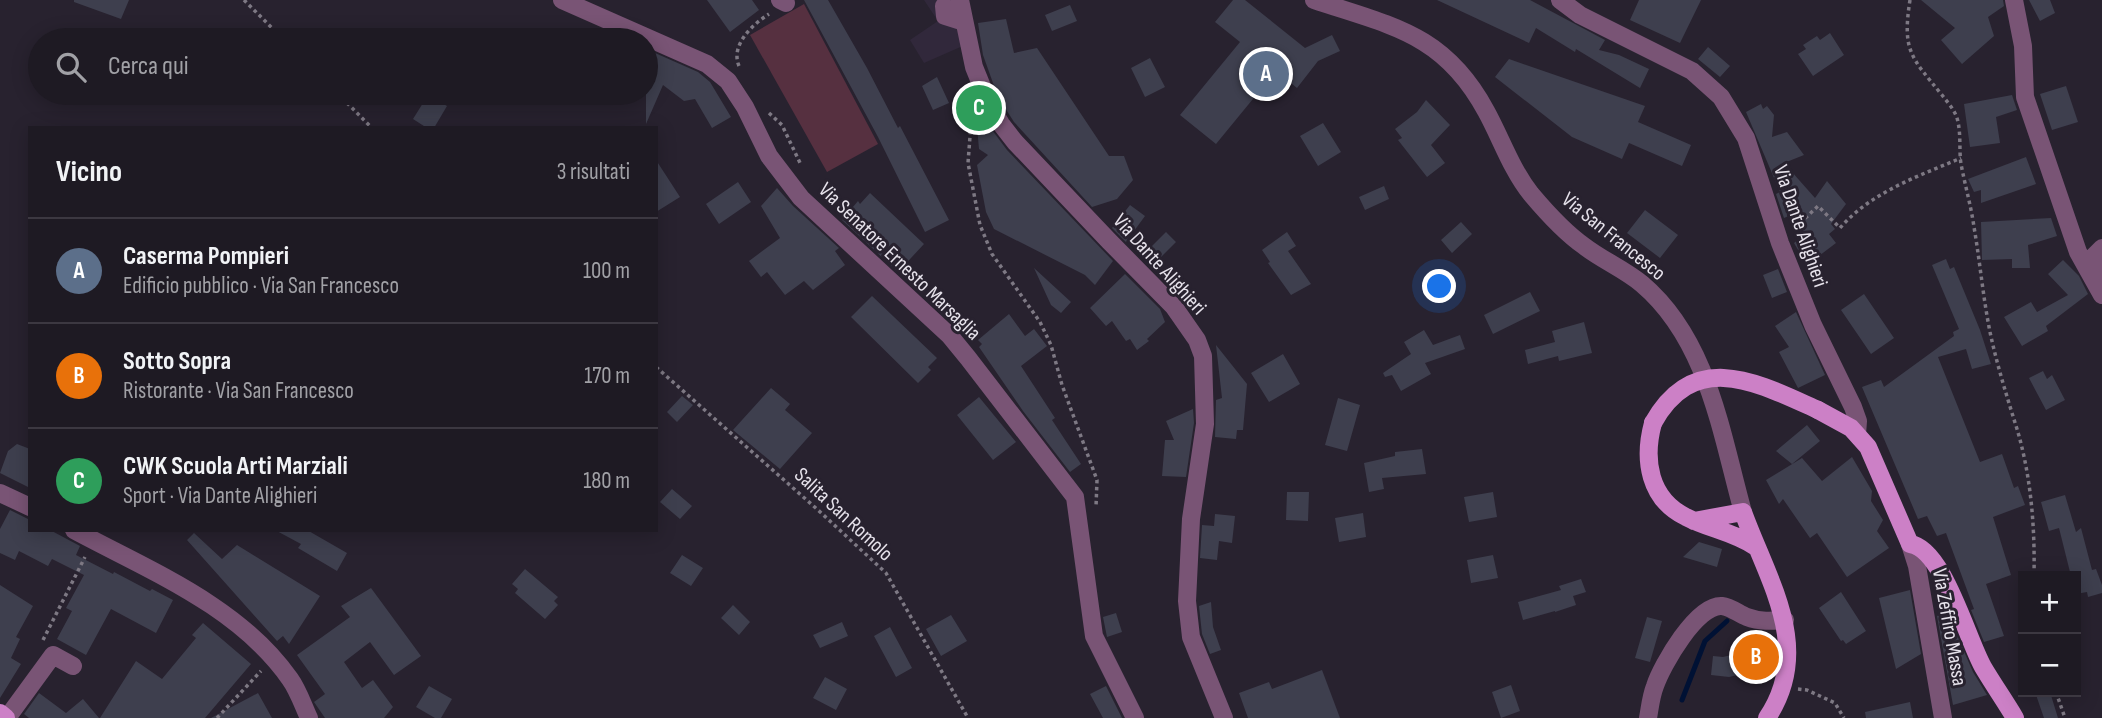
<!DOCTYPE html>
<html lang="it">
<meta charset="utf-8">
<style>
body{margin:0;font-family:"Sofia Sans Condensed",sans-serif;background:#2b2730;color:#f1f3f6}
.controls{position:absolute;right:21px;bottom:21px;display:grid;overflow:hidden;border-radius:0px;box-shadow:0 4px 18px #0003}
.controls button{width:63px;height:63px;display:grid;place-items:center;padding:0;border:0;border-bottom:2px solid #3c3841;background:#1e1a23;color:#f1f3f6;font:35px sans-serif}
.you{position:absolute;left:1440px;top:287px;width:24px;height:24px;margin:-18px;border:5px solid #fff;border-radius:50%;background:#1a73e8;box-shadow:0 0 0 10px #1a73e833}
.badge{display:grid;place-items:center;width:46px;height:46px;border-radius:50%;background:#56cec4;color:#fff;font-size:23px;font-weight:700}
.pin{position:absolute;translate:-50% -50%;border:4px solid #fff;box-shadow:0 2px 7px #0006}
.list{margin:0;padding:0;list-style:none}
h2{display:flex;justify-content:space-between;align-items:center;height:91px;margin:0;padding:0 28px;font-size:30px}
h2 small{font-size:23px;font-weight:400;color:#a1a1a6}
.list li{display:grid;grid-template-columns:46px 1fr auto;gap:21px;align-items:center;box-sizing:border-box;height:105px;padding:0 28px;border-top:2px solid #3c3841}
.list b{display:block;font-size:26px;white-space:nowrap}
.list p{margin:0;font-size:23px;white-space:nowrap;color:#a1a1a6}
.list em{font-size:23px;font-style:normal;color:#a1a1a6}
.icon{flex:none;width:38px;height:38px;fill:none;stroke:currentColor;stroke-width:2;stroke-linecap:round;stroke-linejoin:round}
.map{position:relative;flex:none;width:2102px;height:718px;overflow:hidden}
.search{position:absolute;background:#1e1a23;box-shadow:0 4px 18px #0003;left:28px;top:28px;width:630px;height:77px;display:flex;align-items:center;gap:18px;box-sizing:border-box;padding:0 24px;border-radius:38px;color:#a1a1a6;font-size:26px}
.panel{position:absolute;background:#1e1a23;box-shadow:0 4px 18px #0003;left:28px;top:126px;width:630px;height:406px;border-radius:0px}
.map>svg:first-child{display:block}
</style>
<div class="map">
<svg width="2102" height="718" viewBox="0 0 2102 718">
<rect width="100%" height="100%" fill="#28222f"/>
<!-- built -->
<path fill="#31283b" d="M924 0H955L965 45 924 63 910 40 938 21Z"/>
<!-- grass -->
<path fill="#563040" d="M804 4 878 144 827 172 750 35Z"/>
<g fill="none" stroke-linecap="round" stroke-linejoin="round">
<!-- stream -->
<path stroke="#001134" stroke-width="5" d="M1682 700 1705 641 1727 621"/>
</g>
<!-- building -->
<path fill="#3e3f4e" d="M74 0H129L121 19 74 2Z
M707 0H752L759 10 730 32Z
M804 0H828L867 68 898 128 900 126 949 220 925 232 878 137Z
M1233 0H1245L1305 48 1332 35 1340 51 1318 61 1297 88 1276 71 1216 144 1180 115 1240 42 1215 22Z
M1437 0H1530L1605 40 1599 50 1619 55 1649 69 1640 88 1576 49 1575 52 1536 28 1529 43Z
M1639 0H1701L1680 43 1630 20Z
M1921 0H2003L2004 6 1988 17 1994 36 1962 64 1941 40 1955 28Z
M2029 0H2050L2055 13 2040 21Z
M1070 5 1077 21 1052 31 1045 15Z
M1006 19 1014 53 1037 48 1109 156H1124L1133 180 1117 199 1092 207 1014 122 998 97 983 55 978 23Z
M1830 33 1844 55 1813 76 1798 54 1806 49 1803 45 1817 36 1820 40Z
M1708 47 1730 66 1720 77 1698 59Z
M646 49 698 72 710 82 731 117 712 128 695 99 684 101 663 85 646 124Z
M1150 58 1165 87 1145 97 1131 68Z
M1509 59 1645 106 1638 122 1691 145 1682 166 1629 143 1622 159 1572 137 1495 77Z
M937 77 949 103 933 110 922 86Z
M2066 86 2078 122 2052 130 2040 94Z
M428 95 447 106 434 128H427L413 119Z
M2012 95 2017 110 1996 117 2000 143 1970 147 1964 104Z
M1426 100 1450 125 1431 145 1445 163 1427 177 1398 140 1402 138 1395 129 1417 112Z
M1761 104 1763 109 1767 106 1774 115 1772 137 1787 132 1804 155 1784 163 1815 198 1827 181 1846 204 1831 224 1835 229 1829 234 1836 243 1807 265 1794 243 1803 236 1791 215 1784 218 1776 194 1780 192 1746 112Z
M1323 123 1341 152 1318 166 1300 136Z
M989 126 1007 150 1113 261 1095 285 1085 275 994 229 986 212 977 165 988 155 979 149 977 127Z
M2026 157 2036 184 1981 203V190L1974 192 1968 179Z
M656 160 680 197 656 212Z
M738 182 751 202 719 224 706 204Z
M1384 186 1389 199 1365 210 1359 197Z
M777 188 793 206 839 248 835 251 845 265 813 290 804 281 785 295 767 272 761 277 749 261 780 238 761 206Z
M870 193 924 244 898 272 842 220 858 201 860 204Z
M1130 205 1145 216 1126 242 1112 228Z
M1645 210 1678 235 1660 258 1627 233Z
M2051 218 2057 236 2028 245 2030 268H2012V259L1982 260 1981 222Z
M1461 222 1472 234 1452 253 1441 240Z
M1166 232 1176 242 1152 266 1143 255Z
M1287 232 1296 246 1288 251 1311 284 1291 295 1268 263 1270 262 1262 250Z
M1946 259 1950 269 1954 267 1980 330 1991 364 1972 369 1966 349 1938 357 1980 462 2002 454 2014 488 2018 486 2025 505 1993 517 2011 575 1986 584 2004 636 1984 642 1971 610 1974 609 1946 533 1937 536 1927 516 1918 519 1862 387 1881 380 1884 387 1954 336 1953 332 1959 329 1932 265Z
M2063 260 2079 276 2088 294 2046 326 2048 331 2022 346 2004 317 2031 302 2037 312 2068 295 2048 274Z
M1034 268 1071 302 1061 313 1051 305Z
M1778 269 1787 292 1772 298 1763 275Z
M1125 274 1160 309 1165 322 1147 339 1149 341 1137 350 1130 339 1126 341 1112 321 1106 326 1090 308Z
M1530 292 1540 311 1493 334 1484 315Z
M1864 294 1894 338 1871 354 1841 310Z
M872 296 937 358 928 367 931 370 918 383 851 317Z
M1796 312 1825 375 1798 388 1779 352 1789 347 1775 326Z
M1009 314 1025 336 1034 329 1047 346 1021 366 1055 418 1052 420 1081 464 1070 472 1023 411 979 347 982 344 978 340Z
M1584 322 1592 353 1559 361 1558 356 1528 364 1525 350 1555 342 1552 331Z
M1424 330 1433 345 1460 335 1465 349 1425 363 1431 374 1401 391 1392 375 1385 377 1383 373 1411 354 1404 342Z
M1216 345 1247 384 1243 430H1237L1236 439 1215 437 1216 400 1222 398Z
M1283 354 1300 384 1269 402 1251 373Z
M2043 371 2047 379 2052 375 2065 400 2046 410 2029 378Z
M771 388 790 404 785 410 812 433 780 469 733 430Z
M682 396 693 405 677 422 667 412Z
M979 397 1016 442 993 460 957 415Z
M1338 398 1360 405 1347 451 1325 445Z
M1193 409 1194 423 1186 477 1162 476 1165 440H1174L1166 421Z
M1807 425 1820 441 1792 464 1776 451Z
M17 444 30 449V488L0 473 8 451Z
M1422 449 1426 474 1382 478 1384 489 1369 492 1364 463 1395 456V452Z
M1852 457 1872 491 1871 501 1883 520 1877 531 1889 548 1847 577 1817 533 1810 538 1783 499 1779 504 1766 480 1802 458 1822 481Z
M672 489 692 506 680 519 660 502Z
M1287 492H1309L1308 521 1286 520Z
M1493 492 1497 517 1469 522 1464 497Z
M2065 495 2076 532 2081 528 2092 570 2096 569 2102 585V593L2088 597 2087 592 2076 594V576H2071L2059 528 2049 531 2041 502Z
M10 510 30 520V530H50L80 546 76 555 113 574 114 572 150 591 152 589 173 600 156 633 111 609 86 655 57 639 72 611 66 608 84 575 52 559 48 566 19 551 15 560 0 553V529Z
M1363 513 1366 537 1339 542 1335 518Z
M1215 514 1235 516 1232 543 1219 541 1217 560 1200 558 1202 525 1214 526Z
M275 530H307L347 553 337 571 298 548 301 544Z
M194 533 222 559 237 545 320 596 289 644 283 636 277 641 187 540Z
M1699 542 1722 549 1717 567 1683 557Z
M682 555 703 568 691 586 670 573Z
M1493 555 1498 578 1471 583 1467 560Z
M525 569 558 597 554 601 558 605 545 619 515 593 518 589 512 584Z
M1581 579 1586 592 1573 596 1576 605 1555 612V611L1523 620 1518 602 1561 590 1559 586Z
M0 585 33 606 16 637 20 639 11 658 21 664 0 698Z
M371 588 421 656 394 675 370 642 344 662 362 688 373 680 393 707 384 718H325L314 702 325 694 297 655 350 617 341 606Z
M1910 590 1921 654 1896 669 1879 598Z
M1841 592 1866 631 1846 644 1843 640 1841 641 1819 608Z
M1211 602 1213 627 1221 650 1210 654 1202 634 1199 606Z
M733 605 750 622 739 635 721 618Z
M1116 613 1122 632 1107 637 1103 617Z
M1943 613 1946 618 1949 617 1973 672 1987 695 1953 705 1937 616Z
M951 615 967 641 941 656 926 629Z
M1647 617 1662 621 1650 662 1635 658Z
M842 622 848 636 820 648 813 635Z
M203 623 251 664 205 718H100L136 661 162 679 196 638 192 635Z
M890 627 912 668 896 677 874 636Z
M1756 649 1767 668 1729 677 1711 675 1713 656 1723 657Z
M1322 670 1340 718H1248L1239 693 1269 682 1272 689Z
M825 677 847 689 836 710 813 698Z
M1511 685 1520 711 1501 718 1492 692Z
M429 686 452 699 441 718H435L416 707Z
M1106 686 1122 718H1103L1090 694Z
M2035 692H2050L2058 718H2044Z
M39 693 66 713 83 699 99 718H29L24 714Z
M258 693 272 718H211Z
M1910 702 1913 718H1866L1865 712Z"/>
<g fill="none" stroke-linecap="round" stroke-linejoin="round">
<!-- path -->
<path stroke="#7e7984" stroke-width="3.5" stroke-dasharray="3.5 3.5" stroke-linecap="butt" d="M244 0 284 40
M1910 0C1902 51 1911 57 1942 95 1948 103 1956 111 1958 122 1961 136 1959 151 1961 164 1965 185 1971 206 1974 227 1980 262 1983 297 1990 332 1997 365 2007 397 2017 429 2031 476 2035 527 2034 576
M739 66C730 45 753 24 769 14
M337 93 372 128
M972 110 968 163 980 225 992 254 1040 322 1051 345 1062 385 1097 480 1096 507
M769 113 782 125 801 165
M1795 228 1818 206 1840 228C1871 192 1919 176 1961 158
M656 367 818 510 886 573 968 718
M43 640 85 557
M1798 689 1807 690 1835 703 1844 718
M2056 692 2065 718
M217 718 261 671"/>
<!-- minor -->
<path stroke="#795475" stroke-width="18" d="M562 0 707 64 728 81 745 107 769 156 801 198 950 336 968 358 1075 497 1094 636 1135 718
M780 0 786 3
M960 0 974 67 989 104 1001 124 1015 142 1109 241 1174 307 1197 340 1203 356 1205 424 1191 519 1187 601 1191 637 1224 718
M1314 0C1391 26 1444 33 1486 111 1501 138 1511 169 1531 194 1547 213 1564 232 1584 246 1602 260 1624 269 1642 284 1708 340 1721 433 1743 512
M1560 0 1580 15 1692 71 1721 97 1746 138 1780 243 1813 325 1853 407 1858 421 1857 434
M2014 0 2023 46 2025 97 2078 252 2102 295
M944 6 945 16 964 22
M2102 248 2094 256 2102 268
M0 493 30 507
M74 530C150 571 239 606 290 679 298 690 303 705 309 718
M1910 544 1917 566 1943 718
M7 718 53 655 73 666
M1648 718C1650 707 1651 696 1655 686 1662 665 1697 604 1722 606 1731 607 1739 614 1747 617 1760 622 1772 621 1785 620"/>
<!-- major -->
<path stroke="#cc80c6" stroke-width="18" d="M1818 410 1851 428 1868 447 1910 544C1943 548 1967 639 1983 667 1993 684 2005 701 2015 718
M1653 423C1643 460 1649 499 1686 517 1709 529 1734 532 1756 547
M1694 521 1743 512C1768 581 1814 648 1767 718
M0 713 6 718"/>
<!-- major-bridge -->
<path stroke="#cc80c6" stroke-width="18" d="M1653 423C1695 348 1758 383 1818 410"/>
</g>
<g text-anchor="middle" stroke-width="6" stroke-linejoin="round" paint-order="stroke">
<!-- street labels -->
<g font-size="21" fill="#e6e2eb" stroke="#28222f">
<text transform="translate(1801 226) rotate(71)" y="7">Via Dante Alighieri</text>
<text transform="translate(1614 236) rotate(39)" y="7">Via San Francesco</text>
<text transform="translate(900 261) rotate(44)" y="7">Via Senatore Ernesto Marsaglia</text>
<text transform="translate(1160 264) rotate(48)" y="7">Via Dante Alighieri</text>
<text transform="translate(844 514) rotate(43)" y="7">Salita San Romolo</text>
<text transform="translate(1950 627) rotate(80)" y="7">Via Zeffiro Massa</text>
</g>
</g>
</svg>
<div class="controls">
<button>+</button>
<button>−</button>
</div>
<div class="you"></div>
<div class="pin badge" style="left:1266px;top:74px;background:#5c6f8a">A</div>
<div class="pin badge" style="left:1756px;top:657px;background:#e8710a">B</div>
<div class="pin badge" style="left:979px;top:108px;background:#2e9e5b">C</div>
<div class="search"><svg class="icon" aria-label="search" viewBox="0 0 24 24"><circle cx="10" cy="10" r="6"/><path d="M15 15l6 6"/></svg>Cerca qui</div>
<section class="panel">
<h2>Vicino<small>3 risultati</small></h2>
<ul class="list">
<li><span class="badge" style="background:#5c6f8a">A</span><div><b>Caserma Pompieri</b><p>Edificio pubblico · Via San Francesco</p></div><em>100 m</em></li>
<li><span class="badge" style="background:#e8710a">B</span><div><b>Sotto Sopra</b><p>Ristorante · Via San Francesco</p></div><em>170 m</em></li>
<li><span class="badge" style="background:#2e9e5b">C</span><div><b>CWK Scuola Arti Marziali</b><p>Sport · Via Dante Alighieri</p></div><em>180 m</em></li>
</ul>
</section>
</div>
